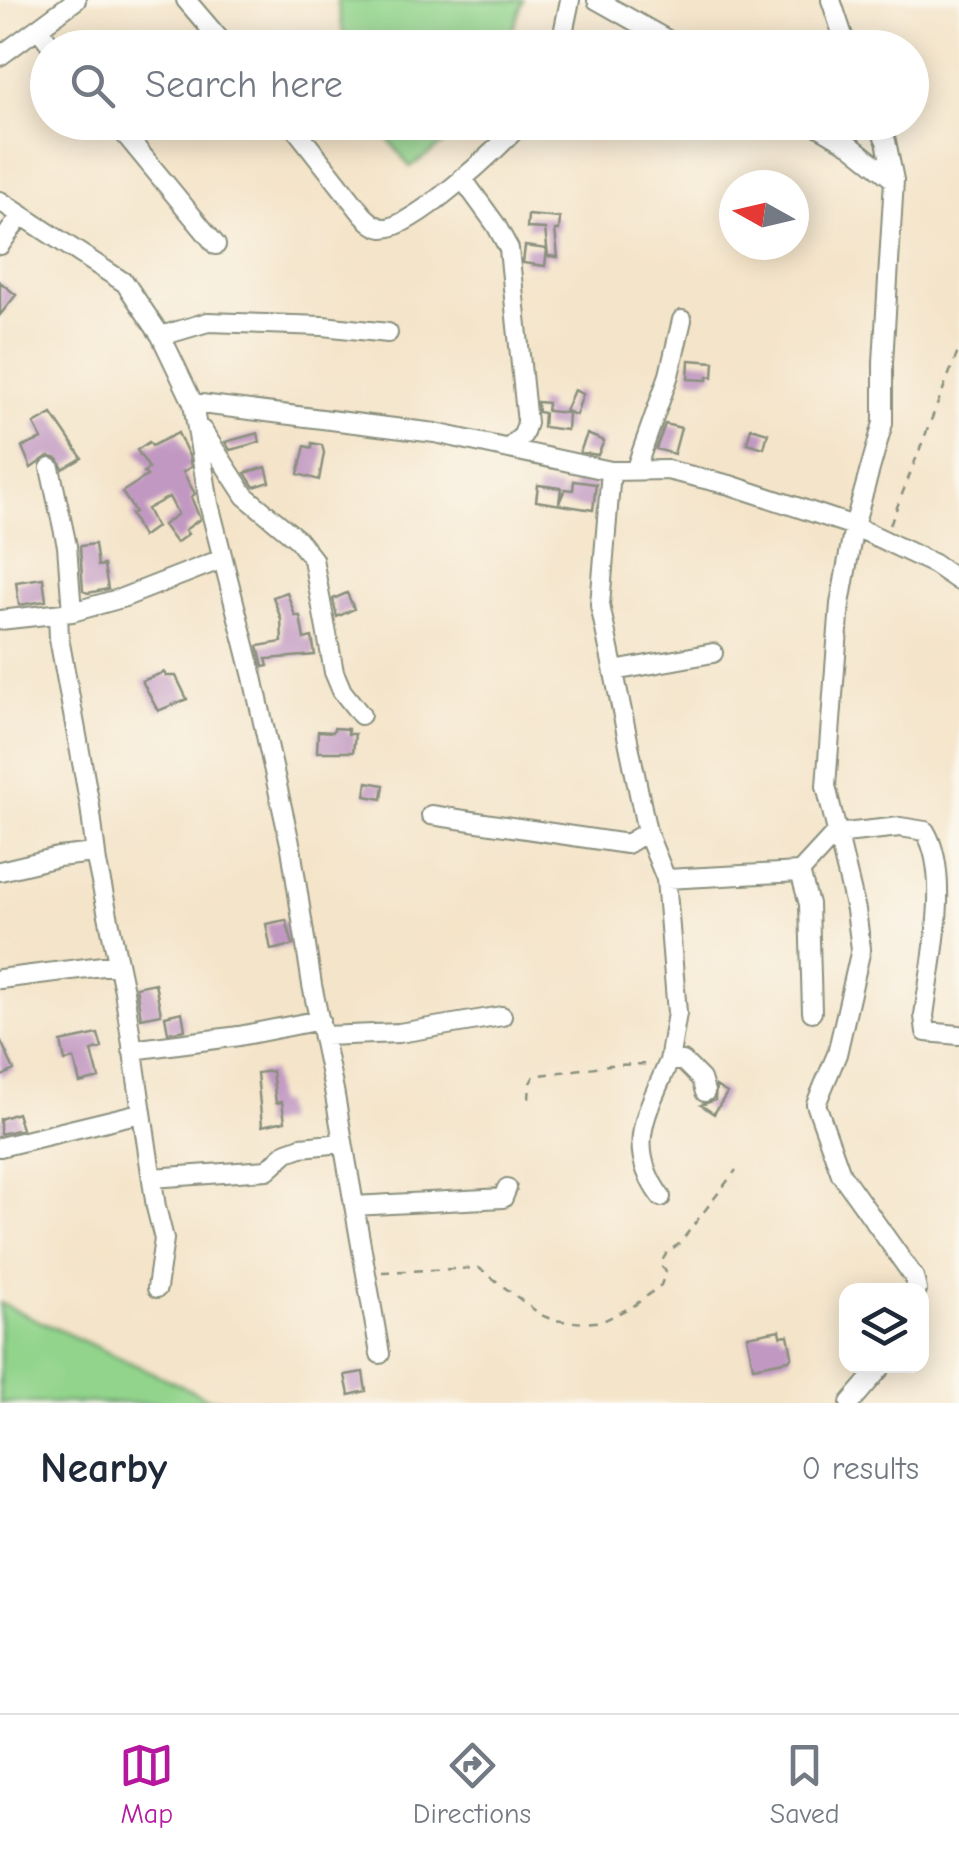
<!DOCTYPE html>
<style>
body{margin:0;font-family:"Comic Neue",sans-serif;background:#f2f2f3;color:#1f2937}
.controls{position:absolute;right:30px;bottom:30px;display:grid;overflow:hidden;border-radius:20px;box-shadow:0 5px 25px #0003}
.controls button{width:90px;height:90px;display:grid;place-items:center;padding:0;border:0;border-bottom:2px solid #e0e1e3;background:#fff;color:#1f2937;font:50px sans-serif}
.compass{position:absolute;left:719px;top:170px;width:90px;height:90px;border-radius:50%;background:#fff;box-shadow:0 5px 25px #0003;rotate:278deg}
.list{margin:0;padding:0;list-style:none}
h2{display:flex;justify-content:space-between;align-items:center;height:130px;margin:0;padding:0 40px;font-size:42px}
h2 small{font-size:32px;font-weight:400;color:#747a83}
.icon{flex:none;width:55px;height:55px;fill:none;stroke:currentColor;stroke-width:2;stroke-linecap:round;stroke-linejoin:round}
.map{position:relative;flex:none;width:959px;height:1403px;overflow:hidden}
.search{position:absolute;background:#fff;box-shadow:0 5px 25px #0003;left:30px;right:30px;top:30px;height:110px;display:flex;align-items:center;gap:25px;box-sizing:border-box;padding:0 35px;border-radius:55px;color:#747a83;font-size:38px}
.sheet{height:310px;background:#fff}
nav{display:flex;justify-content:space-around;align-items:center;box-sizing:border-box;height:140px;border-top:2px solid #e0e1e3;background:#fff;font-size:28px;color:#747a83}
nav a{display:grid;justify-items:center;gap:5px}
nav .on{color:#b5179e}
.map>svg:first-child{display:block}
</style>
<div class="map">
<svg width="959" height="1403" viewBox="0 0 959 1403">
<rect width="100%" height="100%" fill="#fbf7ec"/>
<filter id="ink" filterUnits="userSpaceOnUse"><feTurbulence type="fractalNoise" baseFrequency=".01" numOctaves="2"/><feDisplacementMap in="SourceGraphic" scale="20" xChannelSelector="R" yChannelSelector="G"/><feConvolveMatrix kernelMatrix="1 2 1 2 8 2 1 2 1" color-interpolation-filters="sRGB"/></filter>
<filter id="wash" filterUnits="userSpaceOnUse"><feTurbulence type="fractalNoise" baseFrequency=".0048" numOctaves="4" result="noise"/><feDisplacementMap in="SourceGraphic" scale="40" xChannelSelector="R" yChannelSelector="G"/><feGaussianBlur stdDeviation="2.25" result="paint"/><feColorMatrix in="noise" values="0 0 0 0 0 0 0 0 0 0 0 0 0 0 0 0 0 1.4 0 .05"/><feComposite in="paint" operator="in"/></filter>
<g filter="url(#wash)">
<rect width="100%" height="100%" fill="#f4e4c9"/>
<!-- green -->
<path fill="#92d48c" stroke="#588860" stroke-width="2.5" d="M337 0H523L507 47 346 48Z
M376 123H473L410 167Z
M0 1303 208 1398 240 1403H0Z"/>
<g id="blocks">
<!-- building -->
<path fill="#c198c2" d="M528 215 560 218 559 230H555L558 257 548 256 545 229 527 228Z
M525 246 547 249 545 266 523 263Z
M0 282 16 295 0 315Z
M689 360 714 362 713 377 708 376 707 380 688 379Z
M574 390 583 394 576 415 565 411Z
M537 402 548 403 547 411 568 413 567 430 543 427 544 413 538 412Z
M52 414 82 458 63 469 58 459 48 456 31 468 22 447 42 439 34 424Z
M665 424 681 428 674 454 656 449Z
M751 428 768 433 764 448 747 443Z
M178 433 189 456 191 467 183 472 195 494 191 497 200 519 185 530 188 534 176 543 163 525 178 514 169 497 147 509 156 527 142 537 131 514 135 512 122 492 147 476 144 472 149 468 137 450 149 442 152 446Z
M258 433 260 442 230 450 225 442Z
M587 434 604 441 598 455 580 452Z
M312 443 322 445 324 453 319 480 298 474 305 446 312 448Z
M266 467 270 482 254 487 245 473Z
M574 481 596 484 593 510 536 501 538 485 561 488 559 503 565 489 573 490Z
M95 544 98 566 104 565 108 589 88 593 83 591 80 546Z
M43 578 46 601 19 605 16 582Z
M287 592 295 616H300L304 639 312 637 315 655 266 659 268 666 263 667 258 646 282 642 281 619 273 597Z
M347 593 354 609 337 617 333 599Z
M164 672 166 676H176L187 699 158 711 142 681Z
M334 728 348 729V734H355L353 752H317L318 731 333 732Z
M367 782 384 785 382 799 365 796Z
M286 920 293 945 271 950 266 924Z
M155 983 161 1014 141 1018 136 987Z
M182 1012 185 1030 168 1033 165 1016Z
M98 1034 102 1048 92 1051 99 1078 80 1083 74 1059 65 1061 61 1042Z
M0 1039 14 1070 0 1077Z
M272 1071 276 1103 282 1102 285 1121 262 1126 257 1073Z
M716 1086 727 1093 714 1114 701 1105 715 1100Z
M17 1113 22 1129 0 1134V1119Z
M780 1330 781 1336 788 1335 792 1356 789 1360 753 1367 747 1336Z
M363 1372 366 1391 349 1395 345 1375Z"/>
</g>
</g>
<g filter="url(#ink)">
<use href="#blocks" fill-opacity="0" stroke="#8a907e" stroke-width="2.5"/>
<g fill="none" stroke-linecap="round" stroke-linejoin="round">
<defs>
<path id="minor" d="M186 0 227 48
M597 0 682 48
M831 0 847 48
M38 28 53 48
M560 48 570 0
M0 56 76 0
M115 122 216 245
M290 122 363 215C369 221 375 227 383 228 410 231 503 145 522 122
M811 122 850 145 894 180
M877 122 886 141 894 180 883 362V423L854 526 840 604 826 786 856 910 861 949 837 1054 816 1104 841 1174 914 1277 917 1290
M462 178 496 225 509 249 527 423 523 435 510 447
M0 201 125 283 161 336 193 403 209 504 253 677 291 848 312 985 334 1090 380 1354
M0 245 20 217
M161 336 208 322 323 326 388 333
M193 403 435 433 611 471 667 470 730 485 854 526 934 564 959 581
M202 430 245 496 297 539 313 559 334 672 342 691 361 715
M50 468 67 546 72 612
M636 468 669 375 682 320
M611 471 600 605 647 832 666 879 677 1013 669 1061H683L701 1079 705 1092
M58 614 59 638 90 806 97 863 124 991 156 1207 164 1239 157 1288
M0 620 72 612 122 598 222 559
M614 671 713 653
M431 815 627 844 647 832
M0 871 58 857 95 853
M800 872 809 904 812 1012
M666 879 800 872 835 834 900 827 925 831C952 876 930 966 924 1016L926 1032 959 1035
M0 979 118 964
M324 1036 399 1033 502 1016
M132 1050 239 1036 320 1020
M0 1147 140 1113
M152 1178 267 1170 287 1152 301 1147 343 1143
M661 1197C624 1147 647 1112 669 1061
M354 1206 503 1198 507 1188
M850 1403 882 1366"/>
</defs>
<!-- minor casing -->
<use href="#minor" stroke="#8a907e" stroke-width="22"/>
<!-- path -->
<path stroke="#8a907e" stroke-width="2.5" stroke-dasharray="8 8" stroke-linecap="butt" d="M890 525 959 349
M529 1099 530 1083 534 1076 609 1065 652 1064
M382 1272 479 1268 541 1315 553 1320 585 1323 603 1321 635 1305 661 1285 666 1271 660 1265 667 1252 679 1244 736 1170"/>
<!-- minor -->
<use href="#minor" stroke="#fff" stroke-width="18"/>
</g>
</g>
</svg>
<div class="controls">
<button><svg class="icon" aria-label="layers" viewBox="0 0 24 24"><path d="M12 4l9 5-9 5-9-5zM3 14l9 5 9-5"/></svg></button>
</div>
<svg class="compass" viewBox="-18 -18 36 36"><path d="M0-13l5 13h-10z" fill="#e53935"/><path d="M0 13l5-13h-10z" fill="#747a83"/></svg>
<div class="search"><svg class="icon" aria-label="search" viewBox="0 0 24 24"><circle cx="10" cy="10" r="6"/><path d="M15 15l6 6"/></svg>Search here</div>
</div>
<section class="sheet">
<h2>Nearby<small>0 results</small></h2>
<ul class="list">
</ul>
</section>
<nav>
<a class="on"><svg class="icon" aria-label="map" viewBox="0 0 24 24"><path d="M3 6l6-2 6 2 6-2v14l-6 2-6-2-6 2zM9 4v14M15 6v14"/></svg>Map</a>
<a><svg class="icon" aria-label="directions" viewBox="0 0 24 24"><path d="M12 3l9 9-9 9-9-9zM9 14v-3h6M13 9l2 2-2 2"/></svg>Directions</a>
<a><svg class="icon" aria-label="saved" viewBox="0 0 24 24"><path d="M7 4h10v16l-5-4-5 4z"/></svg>Saved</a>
</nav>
